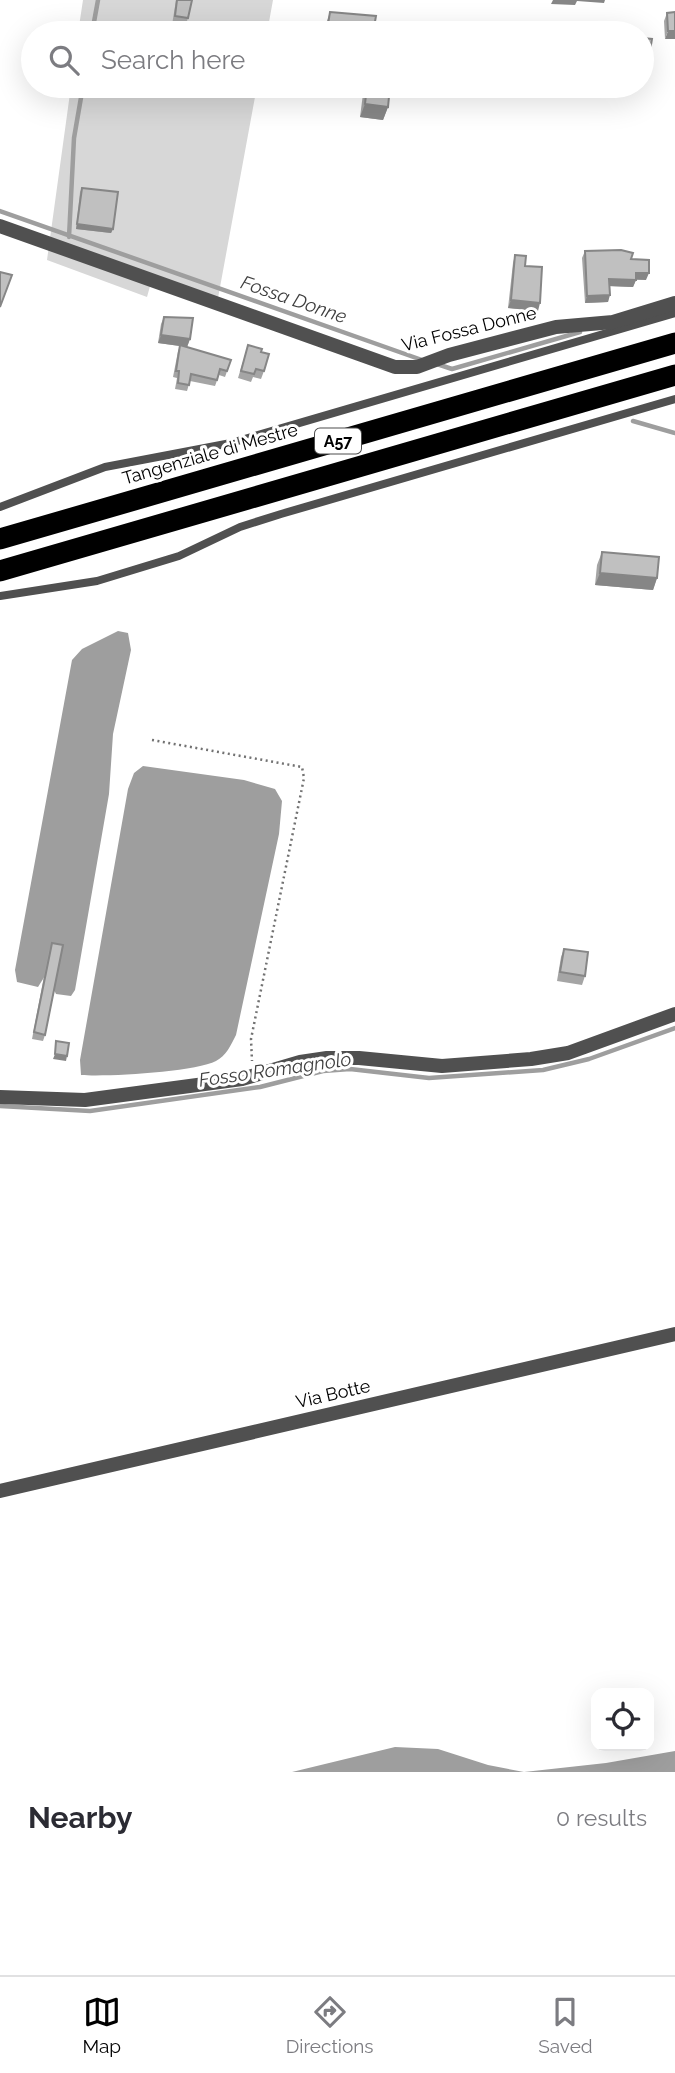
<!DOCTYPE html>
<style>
body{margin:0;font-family:Raleway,sans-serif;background:#f2f2f3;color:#2b2b33}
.controls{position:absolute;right:21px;bottom:21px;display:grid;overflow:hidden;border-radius:14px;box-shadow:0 7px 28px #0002}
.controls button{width:63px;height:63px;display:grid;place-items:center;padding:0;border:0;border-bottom:2px solid #e1e1e2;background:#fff;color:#2b2b33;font:35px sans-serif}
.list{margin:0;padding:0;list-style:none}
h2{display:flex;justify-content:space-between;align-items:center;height:91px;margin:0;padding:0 28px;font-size:30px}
h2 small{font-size:23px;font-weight:400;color:#7c7c81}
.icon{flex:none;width:38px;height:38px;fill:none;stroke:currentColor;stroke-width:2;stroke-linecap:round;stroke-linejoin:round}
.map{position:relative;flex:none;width:675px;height:1772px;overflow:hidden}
.search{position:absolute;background:#fff;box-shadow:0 7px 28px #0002;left:21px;right:21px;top:21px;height:77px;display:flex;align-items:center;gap:18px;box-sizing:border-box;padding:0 24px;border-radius:38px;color:#7c7c81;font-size:26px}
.sheet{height:203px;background:#fff}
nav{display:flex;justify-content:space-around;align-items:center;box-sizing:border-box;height:98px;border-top:2px solid #e1e1e2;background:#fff;font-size:19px;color:#7c7c81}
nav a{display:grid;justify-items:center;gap:4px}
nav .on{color:#000}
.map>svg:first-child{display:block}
</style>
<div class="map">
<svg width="675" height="1772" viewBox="0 0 675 1772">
<rect width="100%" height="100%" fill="#fff"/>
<!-- green -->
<path fill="#d7d7d7" d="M83 0H273L267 33H78Z
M71 86H257L218 298 152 279 147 297 47 260Z"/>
<!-- water -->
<path fill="#9e9e9e" d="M118 631 128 633 131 650 113 734 109 794 75 990 71 996 56 994 54 990 60 952 38 987 17 982 15 970 72 660 82 649Z
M143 766 244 780 275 789 282 801 279 834 236 1035C231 1045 226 1056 216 1061 195 1072 107 1077 81 1075L80 1060 128 789 134 773Z
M395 1747 438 1749 488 1765 524 1772 606 1763 675 1751V1772H292Z"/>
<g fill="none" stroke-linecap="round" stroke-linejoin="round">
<!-- stream -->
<path stroke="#9e9e9e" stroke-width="4.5" d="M92 33 98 0
M0 211 422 360
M69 237 74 138 83 86
M437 364 452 369 580 332
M633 421 675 433
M0 1106 90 1111 260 1087 323 1071 350 1069 429 1078 543 1070 589 1059 675 1028"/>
<!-- path -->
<path stroke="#727272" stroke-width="2.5" stroke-dasharray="2 3.5" stroke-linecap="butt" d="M152 740 302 767 304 778 251 1039 252 1061"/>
<!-- lane -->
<path stroke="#505050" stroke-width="8" d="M0 507 105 467 231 443 675 313
M0 596 97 581 179 556 240 527 281 514 675 399"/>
<!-- street -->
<path stroke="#505050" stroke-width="14" d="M0 226 395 367H417L449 355 556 327 613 322 675 303
M0 1097 85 1100 242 1079 300 1062 327 1058H359L442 1066 531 1059 568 1053 675 1014
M0 1491 675 1334"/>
<!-- highway -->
<path stroke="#000" stroke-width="21" d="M0 539 675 343
M0 571 675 375"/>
</g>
<!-- wall -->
<path fill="#a5a5a5" d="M176 0H192L188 18 185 27 172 25Z
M330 12 372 33H324L326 24Z
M675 12 665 39 664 21 667 13Z
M364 86H390L388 107 383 120 360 117Z
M82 188 113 229 111 233 76 229 80 192Z
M585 251 631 259 646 280H636L633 287 610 286 608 302 585 303 582 258Z
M515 255 525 266 538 311 508 308 513 263Z
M164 317 190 339 187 347 231 360 225 377 219 375 215 386 190 381 187 391 175 389 177 378 173 377 178 351 180 346 158 343 161 324Z
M248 345 261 352 264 371 261 379 253 377 251 382 238 378Z
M602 552 657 578 653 590 595 585 597 565Z
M52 943 45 1035 43 1041 32 1039 49 950Z
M564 949 585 976 582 985 557 981 561 957Z"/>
<!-- shaded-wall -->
<path fill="#868686" d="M553 0H605L604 3 577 1 575 5 551 4Z
M668 31H675V39H665Z
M642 50 650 51 647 60 642 59Z
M365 104 388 107 383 120 360 117Z
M77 224 113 229 111 233 76 229Z
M636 273H649L646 280 634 279Z
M609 279 636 280 633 287 607 286Z
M610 295 608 302 585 303 587 296Z
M511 300 540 303 538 311 508 308Z
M161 335 190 339 187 347 158 343Z
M600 573 657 578 653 590 595 585Z
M55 1054 67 1056 66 1061 53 1059Z"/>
<!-- building -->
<path fill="#c0c0c0" stroke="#868686" stroke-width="2" d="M177 0H192L188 18 175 16Z
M330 12 376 16 373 33 369 32V33H331V31L327 30Z
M675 12V31H668L667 13Z
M642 38 652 39 650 51 642 50Z
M367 86H390L388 107 365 104Z
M82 188 118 192 113 229 77 224Z
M621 250 633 253 631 259 649 260V273H636V280L609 279 610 295 587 296 585 251Z
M515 255 526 256 525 266 542 267 540 303 511 300Z
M0 272 12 275 0 307Z
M164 317 193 318 190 339 161 335Z
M180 345 231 360 227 371 220 369 217 380 191 374 189 385 178 383 179 371H176Z
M248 345 262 349 261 352 269 354 264 371 256 369 254 374 241 371Z
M602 552 659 557 657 578 600 573Z
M52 943 63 945 45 1035 34 1032Z
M564 949 588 952 585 976 560 972Z
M56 1041 69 1043 67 1056 55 1054Z"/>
<g text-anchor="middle" stroke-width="6" stroke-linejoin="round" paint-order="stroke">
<!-- shield labels -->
<rect fill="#fff" stroke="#4c4c4c" stroke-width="2" x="315" y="428.5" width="46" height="25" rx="5"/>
<g font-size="16" font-weight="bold" fill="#000">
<text x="338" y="447">A57</text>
</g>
<!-- street labels -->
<g font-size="18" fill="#000" stroke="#fff">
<text transform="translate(469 329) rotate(-14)" y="6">Via Fossa Donne</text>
<text transform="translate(210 454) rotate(-16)" y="6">Tangenziale di Mestre</text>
<text transform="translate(333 1394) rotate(-13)" y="6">Via Botte</text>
</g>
<!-- water labels -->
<g font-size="19" font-style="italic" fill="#3f3f3f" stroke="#fff">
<text transform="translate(294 299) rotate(19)" y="7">Fossa Donne</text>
<text transform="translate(275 1069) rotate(-8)" y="7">Fosso Romagnolo</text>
</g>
</g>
</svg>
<div class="controls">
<button><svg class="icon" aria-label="locate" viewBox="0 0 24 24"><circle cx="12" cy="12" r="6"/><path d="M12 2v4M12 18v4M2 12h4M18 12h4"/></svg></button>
</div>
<div class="search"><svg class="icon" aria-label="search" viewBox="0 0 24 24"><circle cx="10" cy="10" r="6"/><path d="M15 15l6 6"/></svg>Search here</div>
</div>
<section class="sheet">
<h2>Nearby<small>0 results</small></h2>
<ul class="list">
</ul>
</section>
<nav>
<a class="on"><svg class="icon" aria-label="map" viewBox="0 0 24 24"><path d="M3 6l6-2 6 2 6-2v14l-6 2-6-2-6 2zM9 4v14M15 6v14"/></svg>Map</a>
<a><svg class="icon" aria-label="directions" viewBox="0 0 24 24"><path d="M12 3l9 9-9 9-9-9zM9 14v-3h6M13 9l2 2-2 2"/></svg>Directions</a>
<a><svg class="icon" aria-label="saved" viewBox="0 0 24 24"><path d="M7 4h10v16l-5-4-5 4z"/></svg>Saved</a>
</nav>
